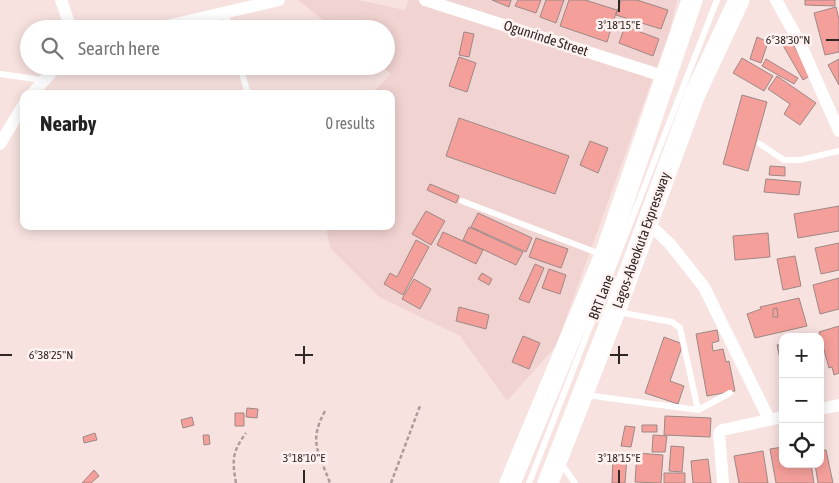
<!DOCTYPE html>
<meta charset="utf-8">
<style>
body{margin:0;font-family:"Asap Condensed",sans-serif;background:#f2f2f2;color:#222}
.controls{position:absolute;right:15px;bottom:15px;display:grid;overflow:hidden;border-radius:10px;box-shadow:0 2px 12px #0003}
.controls button{width:45px;height:45px;display:grid;place-items:center;padding:0;border:0;border-bottom:1px solid #e0e0e0;background:#fff;color:#222;font:25px sans-serif}
.list{margin:0;padding:0;list-style:none}
h2{display:flex;justify-content:space-between;align-items:center;height:65px;margin:0;padding:0 20px;font-size:21px}
h2 small{font-size:16px;font-weight:400;color:#767676}
.icon{flex:none;width:28px;height:28px;fill:none;stroke:currentColor;stroke-width:2;stroke-linecap:round;stroke-linejoin:round}
.map{position:relative;flex:none;width:839px;height:483px;overflow:hidden}
.search{position:absolute;background:#fff;box-shadow:0 2px 12px #0003;left:20px;top:20px;width:375px;height:55px;display:flex;align-items:center;gap:12px;box-sizing:border-box;padding:0 18px;border-radius:28px;color:#767676;font-size:19px}
.panel{position:absolute;background:#fff;box-shadow:0 2px 12px #0003;left:20px;top:90px;width:375px;height:140px;border-radius:10px}
.map>svg:first-child{display:block}
</style>
<div class="map">
<svg width="839" height="483" viewBox="0 0 839 483">
<rect width="100%" height="100%" fill="#f8e2e0"/>
<!-- built -->
<path fill="#f1d3d1" d="M298 0H358L405 10 409 0H677L670 30 556 346 507 401 460 336 379 297 330 248 326 226H391V94H372L391 74 382 66H386V29H334Z"/>
<!-- building -->
<path fill="#f59f9a" stroke="#9c8886" d="M492 0H511L509 7Z
M518 0H541L536 13 515 6Z
M546 0H564L556 23 540 17Z
M569 0H585L617 10 607 42 560 26Z
M621 0H637L668 10 661 29 616 15Z
M805 0H835V6L805 5Z
M836 7 839 19V52L825 55 814 13Z
M625 26 659 39 653 56 619 43Z
M464 32 474 34 469 57 459 55Z
M757 37 768 42 761 63 750 59Z
M789 37 811 75 803 80 781 42Z
M459 57 476 63 467 92 449 86Z
M742 58 773 76 764 91 733 73Z
M766 59 798 78 794 84 762 66Z
M839 59V85L828 65Z
M777 76 816 103 800 125 784 114 790 104 768 89Z
M742 95 767 102 748 171 723 164Z
M459 118 569 156 555 194 446 156Z
M590 141 608 148 598 173 580 165Z
M770 166 785 167V176L769 175Z
M766 179 801 182 799 195 764 192Z
M430 184 459 196 456 203 427 190Z
M839 206V231L798 238 794 214Z
M426 211 445 221 431 245 412 234Z
M478 213 532 238 526 252 471 227Z
M469 227 523 252 516 265 463 240Z
M443 232 483 250 476 264 437 245Z
M768 233 770 257 735 260 733 236Z
M536 238 568 249 561 268 529 257Z
M416 240 429 247 403 295 384 284 390 273 397 277Z
M839 243V270L821 274 815 248Z
M795 256 801 286 783 290 777 259Z
M535 264 544 268 529 303 519 299Z
M549 269 566 275 560 294 542 288Z
M482 273 492 279 489 285 478 279Z
M839 278V309L820 314 813 285Z
M414 279 431 289 420 309 402 299Z
M799 298 807 326 755 338 747 314 761 309 760 307Z
M459 307 489 315 486 329 456 321Z
M777 308 778 317H773V309Z
M839 326V373L834 375 832 367 829 368 819 332Z
M717 330 719 341 712 343 713 351 723 349 726 362 729 361 735 391 707 396 696 334Z
M523 336 540 343 529 369 512 362Z
M664 337 683 344 670 381 684 386 678 404 645 393Z
M783 344V373L777 345Z
M247 408 258 409 257 418 246 417Z
M235 413H244V426H235Z
M665 416 711 418 710 437 664 435Z
M192 417 194 425 183 428 181 420Z
M642 425H657V432H642Z
M625 426 635 427 631 447 621 446Z
M95 433 97 440 84 443 83 437Z
M203 435H209L210 444 204 445Z
M653 435 667 436 665 452H652Z
M671 446 684 447 682 472 669 471Z
M783 447V464H811L814 483H776L770 449Z
M826 450 833 483H818L815 464H820V451Z
M763 451 768 483H739L734 456Z
M637 453 663 455 661 483 635 482Z
M613 457H627L625 483H612Z
M708 459 711 483H693L691 461Z
M94 470 99 476 91 483H82Z
M664 473H685V483H664Z"/>
<g fill="none" stroke-linecap="round" stroke-linejoin="round">
<!-- path -->
<path stroke="#ac9b9a" stroke-width="2.5" stroke-dasharray="4 2.5" stroke-linecap="butt" d="M325 411C308 442 319 453 330 483
M236 483C232 460 232 452 246 433
M391 483 420 406"/>
<!-- service -->
<path stroke="#fff" stroke-width="6" d="M225 13 230 29
M240 66 248 94
M0 74 43 80
M760 144 784 160H800L839 151
M462 201 603 255
M618 312 672 322 680 328 698 410
M586 395 698 410 730 393
M560 462 575 483
M529 483 717 0"/>
<!-- minor -->
<path stroke="#fff" stroke-width="12" d="M61 0 71 29
M425 0 666 77
M776 0 800 43 839 131
M154 29 279 0
M32 94 57 66
M0 144 24 104
M647 222 670 244 704 287 769 419
M820 409 839 405
M723 483 719 433 722 430 783 417"/>
<!-- trunk -->
<path stroke="#fff" stroke-width="21" d="M510 483 605 255 692 0
M548 483 615 311 695 94 739 0"/>
</g>
<!-- ticks -->
<path fill="none" stroke="#2f2726" stroke-width="2" d="M619 0V12M826 40H839M304 346V364M619 346V364M0 355H12M295 355H313M610 355H628M304 470V483M619 470V483"/>
<g text-anchor="middle" stroke-width="5" stroke-linejoin="round" paint-order="stroke">
<!-- street labels -->
<g font-size="14" fill="#2f2726" stroke="#fff2f0">
<text transform="translate(546 38) rotate(18)" y="5">Ogunrinde Street</text>
<text transform="translate(641 240) rotate(-70)" y="5">Lagos-Abeokuta Expressway</text>
<text transform="translate(601 297) rotate(-69)" y="5">BRT Lane</text>
</g>
</g>
<g font-size="12" text-anchor="middle" fill="#2f2726" stroke="#fff2f0" stroke-width="5" stroke-linejoin="round" paint-order="stroke">
<text x="619" y="29">3°18'15"E</text>
<text x="788" y="44">6°38'30"N</text>
<text x="51" y="359">6°38'25"N</text>
<text x="304" y="462">3°18'10"E</text>
<text x="619" y="462">3°18'15"E</text>
</g>
</svg>
<div class="controls">
<button>+</button>
<button>−</button>
<button><svg class="icon" aria-label="locate" viewBox="0 0 24 24"><circle cx="12" cy="12" r="6"/><path d="M12 2v4M12 18v4M2 12h4M18 12h4"/></svg></button>
</div>
<div class="search"><svg class="icon" aria-label="search" viewBox="0 0 24 24"><circle cx="10" cy="10" r="6"/><path d="M15 15l6 6"/></svg>Search here</div>
<section class="panel">
<h2>Nearby<small>0 results</small></h2>
<ul class="list">
</ul>
</section>
</div>
